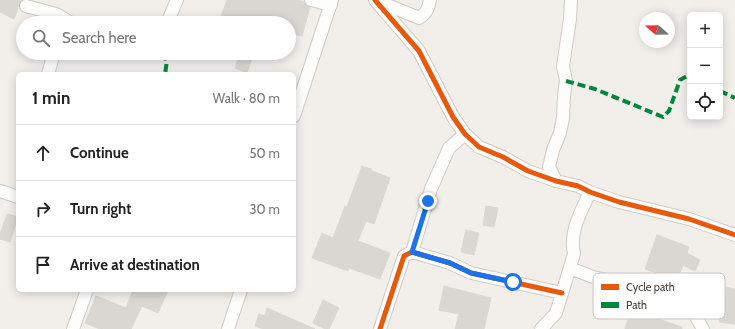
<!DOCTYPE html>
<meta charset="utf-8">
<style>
body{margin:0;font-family:Cabin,sans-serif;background:#f6f6f6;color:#222}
.controls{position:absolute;right:12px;top:12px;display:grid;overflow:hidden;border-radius:6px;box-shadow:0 2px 10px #0003}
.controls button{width:36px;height:36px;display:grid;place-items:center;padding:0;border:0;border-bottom:1px solid #e0e0e0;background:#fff;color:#222;font:20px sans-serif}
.compass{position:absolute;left:639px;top:12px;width:36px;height:36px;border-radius:50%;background:#fff;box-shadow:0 2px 10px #0003;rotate:290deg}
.stop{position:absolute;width:12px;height:12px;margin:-9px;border:3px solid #1a73e8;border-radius:50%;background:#fff}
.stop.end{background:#1a73e8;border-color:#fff;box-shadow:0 1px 4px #0008}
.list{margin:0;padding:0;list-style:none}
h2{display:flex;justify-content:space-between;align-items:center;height:52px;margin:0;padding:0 16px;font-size:17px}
h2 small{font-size:13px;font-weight:400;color:#767676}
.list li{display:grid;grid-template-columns:26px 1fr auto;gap:12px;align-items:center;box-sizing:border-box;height:56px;padding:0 16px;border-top:1px solid #e0e0e0}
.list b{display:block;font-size:15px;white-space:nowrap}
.list em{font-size:13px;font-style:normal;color:#767676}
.icon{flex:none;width:22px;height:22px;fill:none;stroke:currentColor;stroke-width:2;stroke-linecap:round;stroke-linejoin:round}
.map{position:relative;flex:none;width:735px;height:329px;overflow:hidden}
.search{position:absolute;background:#fff;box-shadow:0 2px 10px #0003;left:16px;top:16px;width:280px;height:44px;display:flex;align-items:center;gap:10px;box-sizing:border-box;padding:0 14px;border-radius:22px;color:#767676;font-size:15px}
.panel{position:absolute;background:#fff;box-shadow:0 2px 10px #0003;left:16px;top:72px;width:280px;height:220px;border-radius:6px}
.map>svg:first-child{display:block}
</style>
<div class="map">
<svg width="735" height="329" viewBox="0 0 735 329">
<rect width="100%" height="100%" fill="#f2efeb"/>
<!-- building -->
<path fill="#dad6d2" stroke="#dad6d1" d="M0 0H21L14 19 0 12Z
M227 0H296L304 2 306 6 310 7 302 36 289 33V23H239L221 16Z
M240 53H247L253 55 247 73 235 68Z
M362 166 371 169 372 171 390 178 374 224 366 221 358 241 390 253 380 279 349 268 348 271 312 258 322 233 333 238 345 206 347 207Z
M486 206 498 208 494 227 483 225Z
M7 214 18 217 10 242 0 239V234Z
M466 230 479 233 474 255 461 252Z
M657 235 689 247 687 253 700 260 695 271 683 265 677 280 645 269Z
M444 286 491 298 484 329H455L459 314 439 310Z
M725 287 735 289V324L719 322Z
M133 290H168L158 313 142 306 131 329H100L85 323 96 296 126 308Z
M323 300 339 308 329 329H325L313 323Z
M267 308 315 329H263L255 326 259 314 265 316Z
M631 310 682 327V329H625Z"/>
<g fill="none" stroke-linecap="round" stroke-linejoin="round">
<defs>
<path id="minor" d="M311 0 331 5
M375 0 419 51 453 117 465 134 479 147 503 157 528 171 556 181 578 186 590 192 619 202 689 219 735 235
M380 2 419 18C426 14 429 8 430 0
M26 6 56 14 71 23
M167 23 177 0
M48 74 54 53
M294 116 332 0
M556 181 549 167 553 150 560 133 563 118 564 96 566 81 563 66 570 19 571 0
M0 191 18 197
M412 252 431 189 449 148 465 134
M570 268 593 277 631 285 685 307 695 315 703 329
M73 329 87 290
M228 329 241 290
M380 329 404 256 412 252 450 263 471 273 562 293
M541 329 556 313 574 254C569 231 581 212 590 192"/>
</defs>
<!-- minor casing -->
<use href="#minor" stroke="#cecbc7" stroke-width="14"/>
<!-- minor -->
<use href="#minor" stroke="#fdfdfc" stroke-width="12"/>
<!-- quiet -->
<path stroke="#00873e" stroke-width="4" stroke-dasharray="8 4" stroke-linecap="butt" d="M163 53 167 61 165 74
M566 81 595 89 663 117 669 111 680 80 687 76 690 78
M720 91 735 98"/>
<defs>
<path id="cycleway" d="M375 0 419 51 453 117 465 134 479 147 503 157 528 171 556 181 578 186 590 192 619 202 689 219 735 235
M380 329 404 256 412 252 450 263 471 273 562 293"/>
</defs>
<!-- cycleway casing -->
<use href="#cycleway" stroke="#fff" stroke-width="8"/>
<!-- cycleway -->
<use href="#cycleway" stroke="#e8590c" stroke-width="5"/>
</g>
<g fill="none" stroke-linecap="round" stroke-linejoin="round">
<!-- route -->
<path stroke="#1a73e8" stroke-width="5" d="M428 201 412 252 450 263 471 273 513 282"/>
</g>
<!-- legend -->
<rect x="593" y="273" width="132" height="46" rx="6" fill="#fff" stroke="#c8c5c3" stroke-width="1"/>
<rect x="601" y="284" width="18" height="6" fill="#e8590c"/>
<rect x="601" y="302" width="18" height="6" fill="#00873e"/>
<g font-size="11" fill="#483f36">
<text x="626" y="291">Cycle path</text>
<text x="626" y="309">Path</text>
</g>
</svg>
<div class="controls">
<button>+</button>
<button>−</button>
<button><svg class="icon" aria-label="locate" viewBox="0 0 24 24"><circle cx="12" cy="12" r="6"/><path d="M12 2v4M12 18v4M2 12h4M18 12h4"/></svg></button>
</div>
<svg class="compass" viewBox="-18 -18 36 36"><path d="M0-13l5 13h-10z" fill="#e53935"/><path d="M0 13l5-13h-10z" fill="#767676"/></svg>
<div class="stop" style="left:513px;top:282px"></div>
<div class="stop end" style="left:428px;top:201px"></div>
<div class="search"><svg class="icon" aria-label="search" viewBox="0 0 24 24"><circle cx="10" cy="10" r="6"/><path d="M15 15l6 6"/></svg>Search here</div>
<section class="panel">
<h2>1 min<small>Walk · 80 m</small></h2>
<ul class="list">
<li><svg class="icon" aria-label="ahead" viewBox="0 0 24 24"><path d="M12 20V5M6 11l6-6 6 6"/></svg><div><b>Continue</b></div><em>50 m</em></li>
<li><svg class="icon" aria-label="right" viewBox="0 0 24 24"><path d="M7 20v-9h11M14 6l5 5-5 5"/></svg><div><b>Turn right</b></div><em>30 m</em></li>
<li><svg class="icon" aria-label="arrive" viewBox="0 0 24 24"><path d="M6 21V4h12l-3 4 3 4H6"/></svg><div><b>Arrive at destination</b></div></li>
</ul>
</section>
</div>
